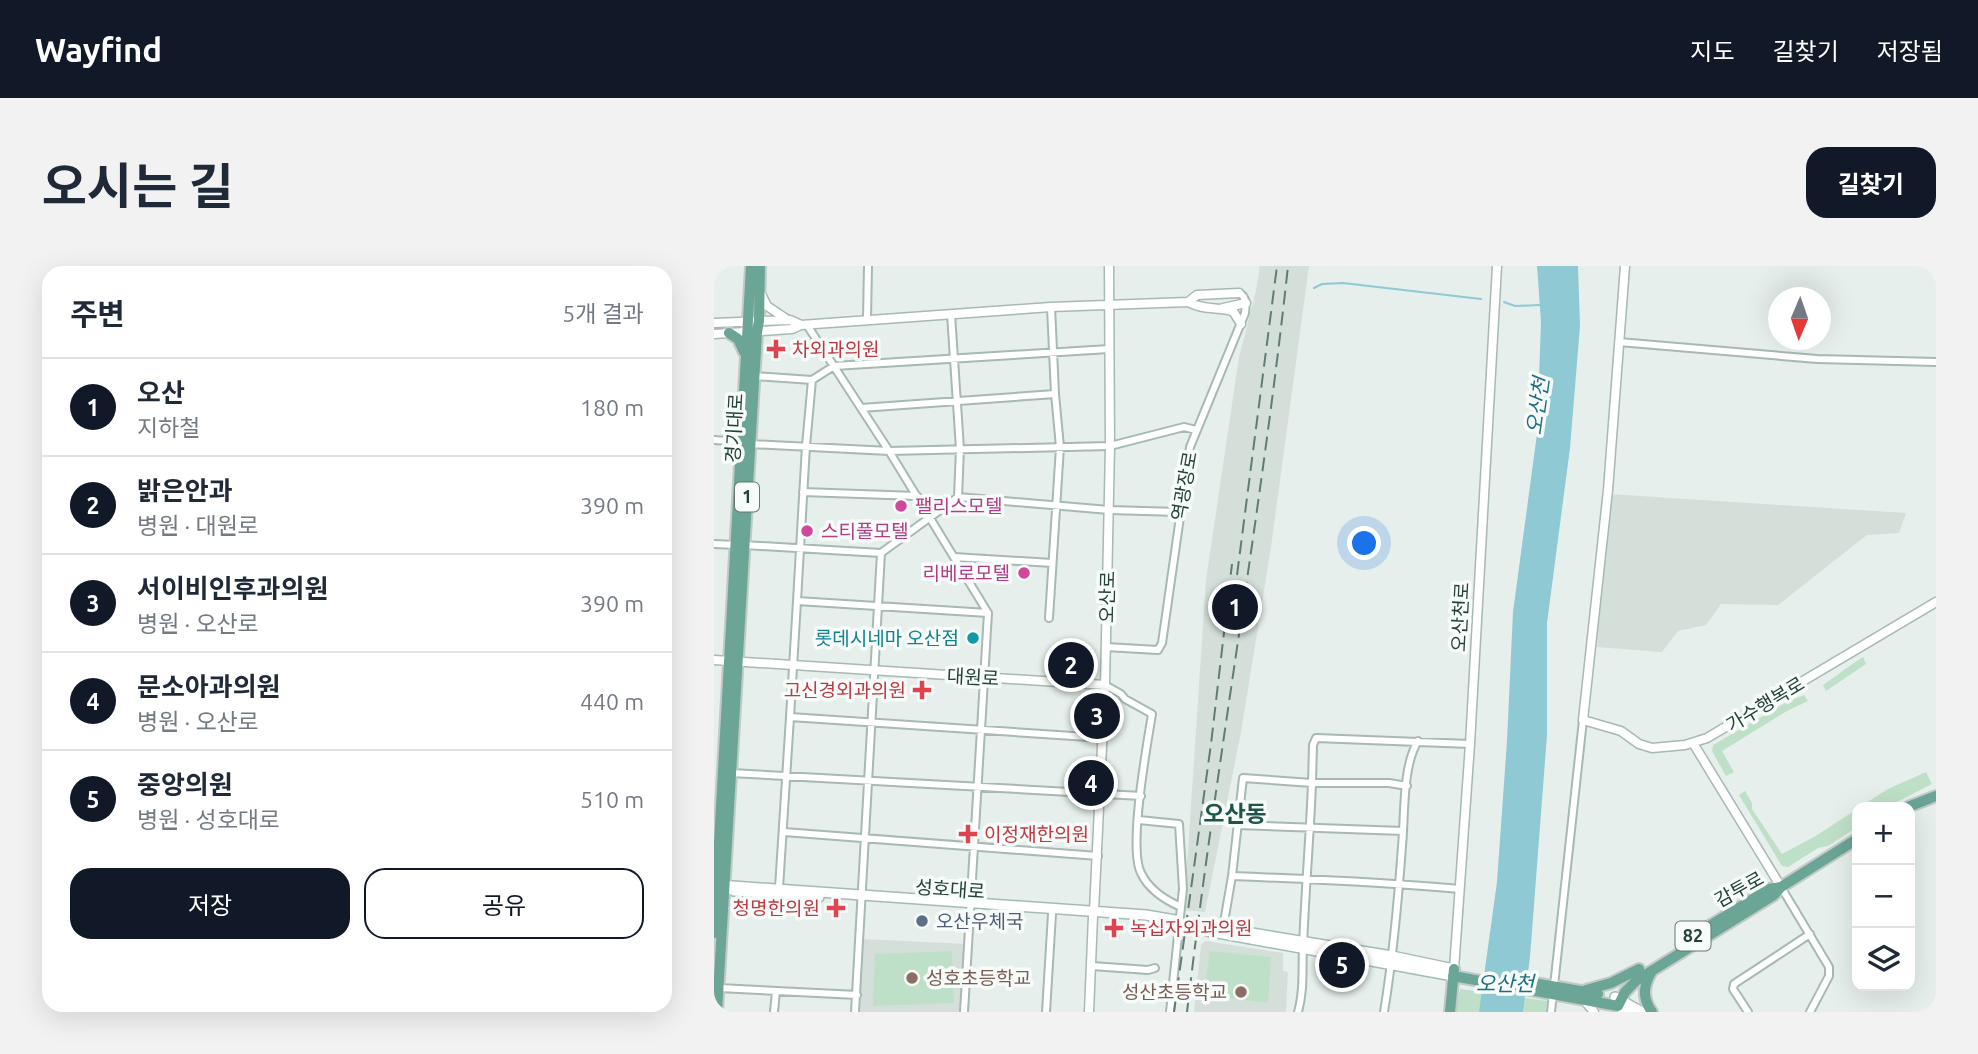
<!DOCTYPE html>
<html lang="ko">
<meta charset="utf-8">
<style>
body{margin:0;font-family:Ubuntu,"Noto Sans KR",sans-serif;background:#f2f2f3;color:#1f2937}
.controls{position:absolute;right:21px;bottom:21px;display:grid;overflow:hidden;border-radius:14px;box-shadow:0 7px 28px #0002}
.controls button{width:63px;height:63px;display:grid;place-items:center;padding:0;border:0;border-bottom:2px solid #e0e1e3;background:#fff;color:#1f2937;font:35px sans-serif}
.compass{position:absolute;left:1054px;top:21px;width:63px;height:63px;border-radius:50%;background:#fff;box-shadow:0 7px 28px #0002;rotate:182deg}
.you{position:absolute;left:651px;top:278px;width:24px;height:24px;margin:-18px;border:5px solid #fff;border-radius:50%;background:#1a73e8;box-shadow:0 0 0 10px #1a73e833}
.badge{display:grid;place-items:center;width:46px;height:46px;border-radius:50%;background:#111827;color:#fff;font-size:23px;font-weight:700}
.pin{position:absolute;translate:-50% -50%;border:4px solid #fff;box-shadow:0 2px 7px #0006}
.list{margin:0;padding:0;list-style:none}
h2{display:flex;justify-content:space-between;align-items:center;height:91px;margin:0;padding:0 28px;font-size:30px}
h2 small{font-size:23px;font-weight:400;color:#747a83}
.list li{display:grid;grid-template-columns:46px 1fr auto;gap:21px;align-items:center;box-sizing:border-box;height:98px;padding:0 28px;border-top:2px solid #e0e1e3}
.list b{display:block;font-size:26px;white-space:nowrap}
.list p{margin:0;font-size:23px;white-space:nowrap;color:#747a83}
.list em{font-size:23px;font-style:normal;color:#747a83}
.actions{display:flex;gap:14px;padding:21px 28px}
.actions a{flex:1;padding:16px 0;border:2px solid #111827;border-radius:21px;text-align:center;font-size:24px;color:#111827}
.actions .main{background:#111827;color:#fff}
.icon{flex:none;width:38px;height:38px;fill:none;stroke:currentColor;stroke-width:2;stroke-linecap:round;stroke-linejoin:round}
.map{position:relative;flex:none;width:1222px;height:746px;overflow:hidden;border-radius:21px}
header{display:flex;align-items:center;gap:42px;box-sizing:border-box;height:98px;padding:0 35px;background:#111827;color:#fff}
header strong{font-size:33px}
nav{display:flex;gap:38px;margin-inline-start:auto;font-size:24px}
.intro{display:flex;align-items:center;justify-content:space-between;box-sizing:border-box;height:168px;padding:0 42px}
h1{margin:0;font-size:49px}
.button{padding:18px 32px;border-radius:21px;background:#111827;color:#fff;font-size:24px;font-weight:700}
main{display:flex;gap:42px;padding:0 42px}
aside{flex:1;background:#fff;border-radius:21px;box-shadow:0 7px 28px #0002}
.map>svg:first-child{display:block}
</style>
<header>
<strong>Wayfind</strong>
<nav><a>지도</a><a>길찾기</a><a>저장됨</a></nav>
</header>
<div class="intro"><h1>오시는 길</h1><a class="button">길찾기</a></div>
<main>
<aside>
<h2>주변<small>5개 결과</small></h2>
<ul class="list">
<li><span class="badge">1</span><div><b>오산</b><p>지하철</p></div><em>180 m</em></li>
<li><span class="badge">2</span><div><b>밝은안과</b><p>병원 · 대원로</p></div><em>390 m</em></li>
<li><span class="badge">3</span><div><b>서이비인후과의원</b><p>병원 · 오산로</p></div><em>390 m</em></li>
<li><span class="badge">4</span><div><b>문소아과의원</b><p>병원 · 오산로</p></div><em>440 m</em></li>
<li><span class="badge">5</span><div><b>중앙의원</b><p>병원 · 성호대로</p></div><em>510 m</em></li>
</ul>
<div class="actions"><a class="main">저장</a><a>공유</a></div>
</aside>
<div class="map">
<svg width="1222" height="746" viewBox="0 0 1222 746">
<rect width="100%" height="100%" fill="#e6efeb"/>
<!-- built -->
<path fill="#d4dfda" d="M546 0H595L557 281 527 466 491 646 470 644 492 314 525 91 542 25Z
M895 228 1192 247 1185 267 1153 269 1064 339 1007 338 992 359 964 365 948 386 883 381Z
M149 673 252 678 247 746H145Z
M491 675 569 687V705L574 706 572 746H480L487 679Z"/>
<!-- green -->
<path fill="#bfe0c8" d="M1149 391 1152 398 1112 425 1109 419C1123 410 1134 400 1149 391Z
M1090 429 1094 435 1073 445 1008 485 1020 506 1012 510 998 485 999 479 1071 437Z
M1212 506 1218 518 1173 541H1146L1174 523Z
M1031 525 1038 537V543L1068 588 1100 571 1143 543V561L1114 580 1104 582 1074 601 1068 600 1025 529Z
M238 685 240 737 159 740 161 688Z
M496 685 557 691 554 737 490 729Z
M746 723 833 735 832 746H741Z"/>
<!-- water -->
<path fill="#8ec9d4" d="M823 0H864L866 60 856 182 833 357V469L816 691 809 746H765L783 616 793 475 799 346 823 168 827 56Z"/>
<g fill="none" stroke-linecap="round" stroke-linejoin="round">
<!-- stream -->
<path stroke="#8ec9d4" stroke-width="2" d="M600 22 608 18 629 17 767 33
M790 36 801 40 826 39"/>
<!-- secondary-tunnel -->
<path stroke="#bfccc8" stroke-width="9" stroke-dasharray="9 4.5" stroke-linecap="butt" d="M461 654 495 659"/>
<defs>
<path id="minor" d="M337 41 341 128
M237 48 246 183 244 231
M153 53 154 0
M93 59 175 185 274 347 250 746
M905 76 1103 93 1222 96
M40 110 98 114 120 100 395 83
M147 142 341 128 346 181 335 352
M0 174 27 176
M36 178 175 185 396 180 470 161 482 164
M89 226 203 230
M0 278 22 279
M30 279 167 287
M240 291 338 297
M83 335 92 180 98 114
M274 347 83 335 76 451 389 472
M392 381 444 384 448 377 476 181 531 47C532 39 533 31 525 27
M391 419 407 428 411 433 438 448C433 479 414 582 427 607 435 624 451 634 467 641L456 746
M17 507 427 530
M693 520 675 517H598L599 479 602 472 756 478
M425 554 465 558 469 623 467 641
M525 559 689 565
M70 566 384 590
M1067 621 1115 701V710L1096 746
M65 622 76 451
M509 662 518 610
M378 700 434 704 441 702
M840 720 869 454
M5 722 143 729
M60 746 62 725
M141 746 167 287 244 231 395 244 465 246
M332 746 338 648
M584 746C590 725 588 703 589 681 591 626 596 571 598 517L529 512 518 610C594 613 670 616 746 623
M670 746C679 691 684 636 688 580 691 549 688 501 704 475
M837 746 839 727
M1034 746 1019 723 1020 718 1096 668"/>
<path id="tertiary" d="M911 0 894 224 869 454 907 465 925 478 938 482 971 479 993 472 1222 336
M47 28 53 40 74 54
M474 36 483 29 525 27
M509 42 532 37
M0 57 76 54 87 59
M0 68 78 63 87 59 337 41 474 36C489 44 503 41 519 45L527 58
M0 394 391 419
M979 477 1067 621
M380 645 391 419 396 180 395 0
M740 703 756 478 783 0
M870 734 880 746
M375 746 379 650"/>
<path id="secondary" d="M5 619 432 649 461 654
M11 619 20 625 105 631
M493 665 739 710
M538 667 678 690 740 703
M901 731 928 746
M904 740 914 746"/>
<path id="primary" d="M15 67 24 73 30 86
M1194 541 1222 530
M0 667 37 0
M976 672 1055 623 1067 621
M739 710 904 740 911 726 923 714 1060 629 1067 621 1143 573
M803 714 884 728
M872 724 897 717 925 703
M3 746 43 66 45 55 46 0
M736 746 740 703
M938 746C928 732 929 720 938 705"/>
</defs>
<!-- minor casing -->
<use href="#minor" stroke="#a8b8b2" stroke-width="10"/>
<!-- tertiary casing -->
<use href="#tertiary" stroke="#a8b8b2" stroke-width="11"/>
<!-- secondary casing -->
<use href="#secondary" stroke="#a4bbb3" stroke-width="12"/>
<!-- primary casing -->
<use href="#primary" stroke="#c2cac8" stroke-width="14"/>
<!-- minor -->
<use href="#minor" stroke="#fff" stroke-width="6"/>
<!-- tertiary -->
<use href="#tertiary" stroke="#fff" stroke-width="8"/>
<!-- secondary -->
<use href="#secondary" stroke="#fff" stroke-width="9"/>
<!-- primary -->
<use href="#primary" stroke="#6aa596" stroke-width="10"/>
<!-- rail -->
<path stroke="#5f7d75" stroke-width="2" stroke-dasharray="14 7" stroke-linecap="butt" d="M523 309 563 0
M460 746 497 478 518 298
M473 746C502 497 547 250 574 0"/>
</g>
<!-- markers -->
<g fill="#e0444e" stroke="#f7fbf9" stroke-width="2.5">
<path d="M58.5 72.5h7v7h7v7h-7v7h-7v-7h-7v-7h7z"/>
<path d="M204.5 413.5h7v7h7v7h-7v7h-7v-7h-7v-7h7z"/>
<path d="M250.5 557.5h7v7h7v7h-7v7h-7v-7h-7v-7h7z"/>
<path d="M118.5 631.5h7v7h7v7h-7v7h-7v-7h-7v-7h7z"/>
<path d="M396.5 651.5h7v7h7v7h-7v7h-7v-7h-7v-7h7z"/>
</g>
<g fill="#d1479c" stroke="#f7fbf9" stroke-width="2.5">
<circle cx="187" cy="240" r="7"/>
<circle cx="93" cy="265" r="7"/>
<circle cx="310" cy="307" r="7"/>
</g>
<circle fill="#0f9aa8" stroke="#f7fbf9" stroke-width="2.5" cx="259" cy="372" r="7"/>
<circle fill="#5c6f8a" stroke="#f7fbf9" stroke-width="2.5" cx="208" cy="655" r="7"/>
<g fill="#8d6e63" stroke="#f7fbf9" stroke-width="2.5">
<circle cx="198" cy="712" r="7"/>
<circle cx="527" cy="726" r="7"/>
</g>
<g text-anchor="middle" stroke-width="7" stroke-linejoin="round" paint-order="stroke">
<!-- shield labels -->
<g fill="#f7fbf9" stroke="#637a73" stroke-width="2">
<rect x="21" y="216.5" width="24" height="29" rx="5"/>
<rect x="961.5" y="655.5" width="35" height="29" rx="5"/>
</g>
<g font-size="18" font-weight="bold" fill="#24423a">
<text x="33" y="237">1</text>
<text x="979" y="676">82</text>
</g>
<!-- health labels -->
<g font-size="19" fill="#be3a42" stroke="#f7fbf9" text-anchor="start">
<text x="78" y="90">차외과의원</text>
<text x="192" y="431" text-anchor="end">고신경외과의원</text>
<text x="270" y="575">이정재한의원</text>
<text x="106" y="649" text-anchor="end">청명한의원</text>
<text x="416" y="669">녹십자외과의원</text>
</g>
<!-- street labels -->
<g font-size="19" fill="#24423a" stroke="#f7fbf9">
<text transform="translate(20 162) rotate(-87)" y="7">경기대로</text>
<text transform="translate(470 220) rotate(-80)" y="7">역광장로</text>
<text transform="translate(393 331) rotate(-89)" y="7">오산로</text>
<text transform="translate(746 351) rotate(-87)" y="7">오산천로</text>
<text transform="translate(259 411) rotate(3)" y="7">대원로</text>
<text transform="translate(1051 438) rotate(-31)" y="7">가수행복로</text>
<text transform="translate(236 623) rotate(4)" y="7">성호대로</text>
<text transform="translate(1025 623) rotate(-29)" y="7">감투로</text>
</g>
<!-- hotel labels -->
<g font-size="19" fill="#b23c85" stroke="#f7fbf9" text-anchor="start">
<text x="201" y="247">팰리스모텔</text>
<text x="107" y="272">스티풀모텔</text>
<text x="296" y="314" text-anchor="end">리베로모텔</text>
</g>
<!-- culture labels -->
<g font-size="19" fill="#0d838f" stroke="#f7fbf9" text-anchor="end">
<text x="245" y="379">롯데시네마 오산점</text>
</g>
<!-- service labels -->
<g font-size="19" fill="#4e5e75" stroke="#f7fbf9" text-anchor="start">
<text x="222" y="662">오산우체국</text>
</g>
<!-- education labels -->
<g font-size="19" fill="#785e54" stroke="#f7fbf9" text-anchor="start">
<text x="212" y="719">성호초등학교</text>
<text x="513" y="733" text-anchor="end">성산초등학교</text>
</g>
<!-- water labels -->
<g font-size="21" font-style="italic" fill="#1c6f80" stroke="#f7fbf9">
<text transform="translate(824 140) rotate(-82)" y="7">오산천</text>
<text x="791" y="725">오산천</text>
</g>
<!-- quarter labels -->
<g font-size="23" font-weight="bold" fill="#1f5548" stroke="#f7fbf9">
<text x="521" y="556">오산동</text>
</g>
</g>
</svg>
<div class="controls">
<button>+</button>
<button>−</button>
<button><svg class="icon" aria-label="layers" viewBox="0 0 24 24"><path d="M12 4l9 5-9 5-9-5zM3 14l9 5 9-5"/></svg></button>
</div>
<svg class="compass" viewBox="-18 -18 36 36"><path d="M0-13l5 13h-10z" fill="#e53935"/><path d="M0 13l5-13h-10z" fill="#747a83"/></svg>
<div class="you"></div>
<div class="pin badge" style="left:521px;top:341px">1</div>
<div class="pin badge" style="left:357px;top:399px">2</div>
<div class="pin badge" style="left:383px;top:450px">3</div>
<div class="pin badge" style="left:377px;top:517px">4</div>
<div class="pin badge" style="left:628px;top:699px">5</div>
</div>
</main>
